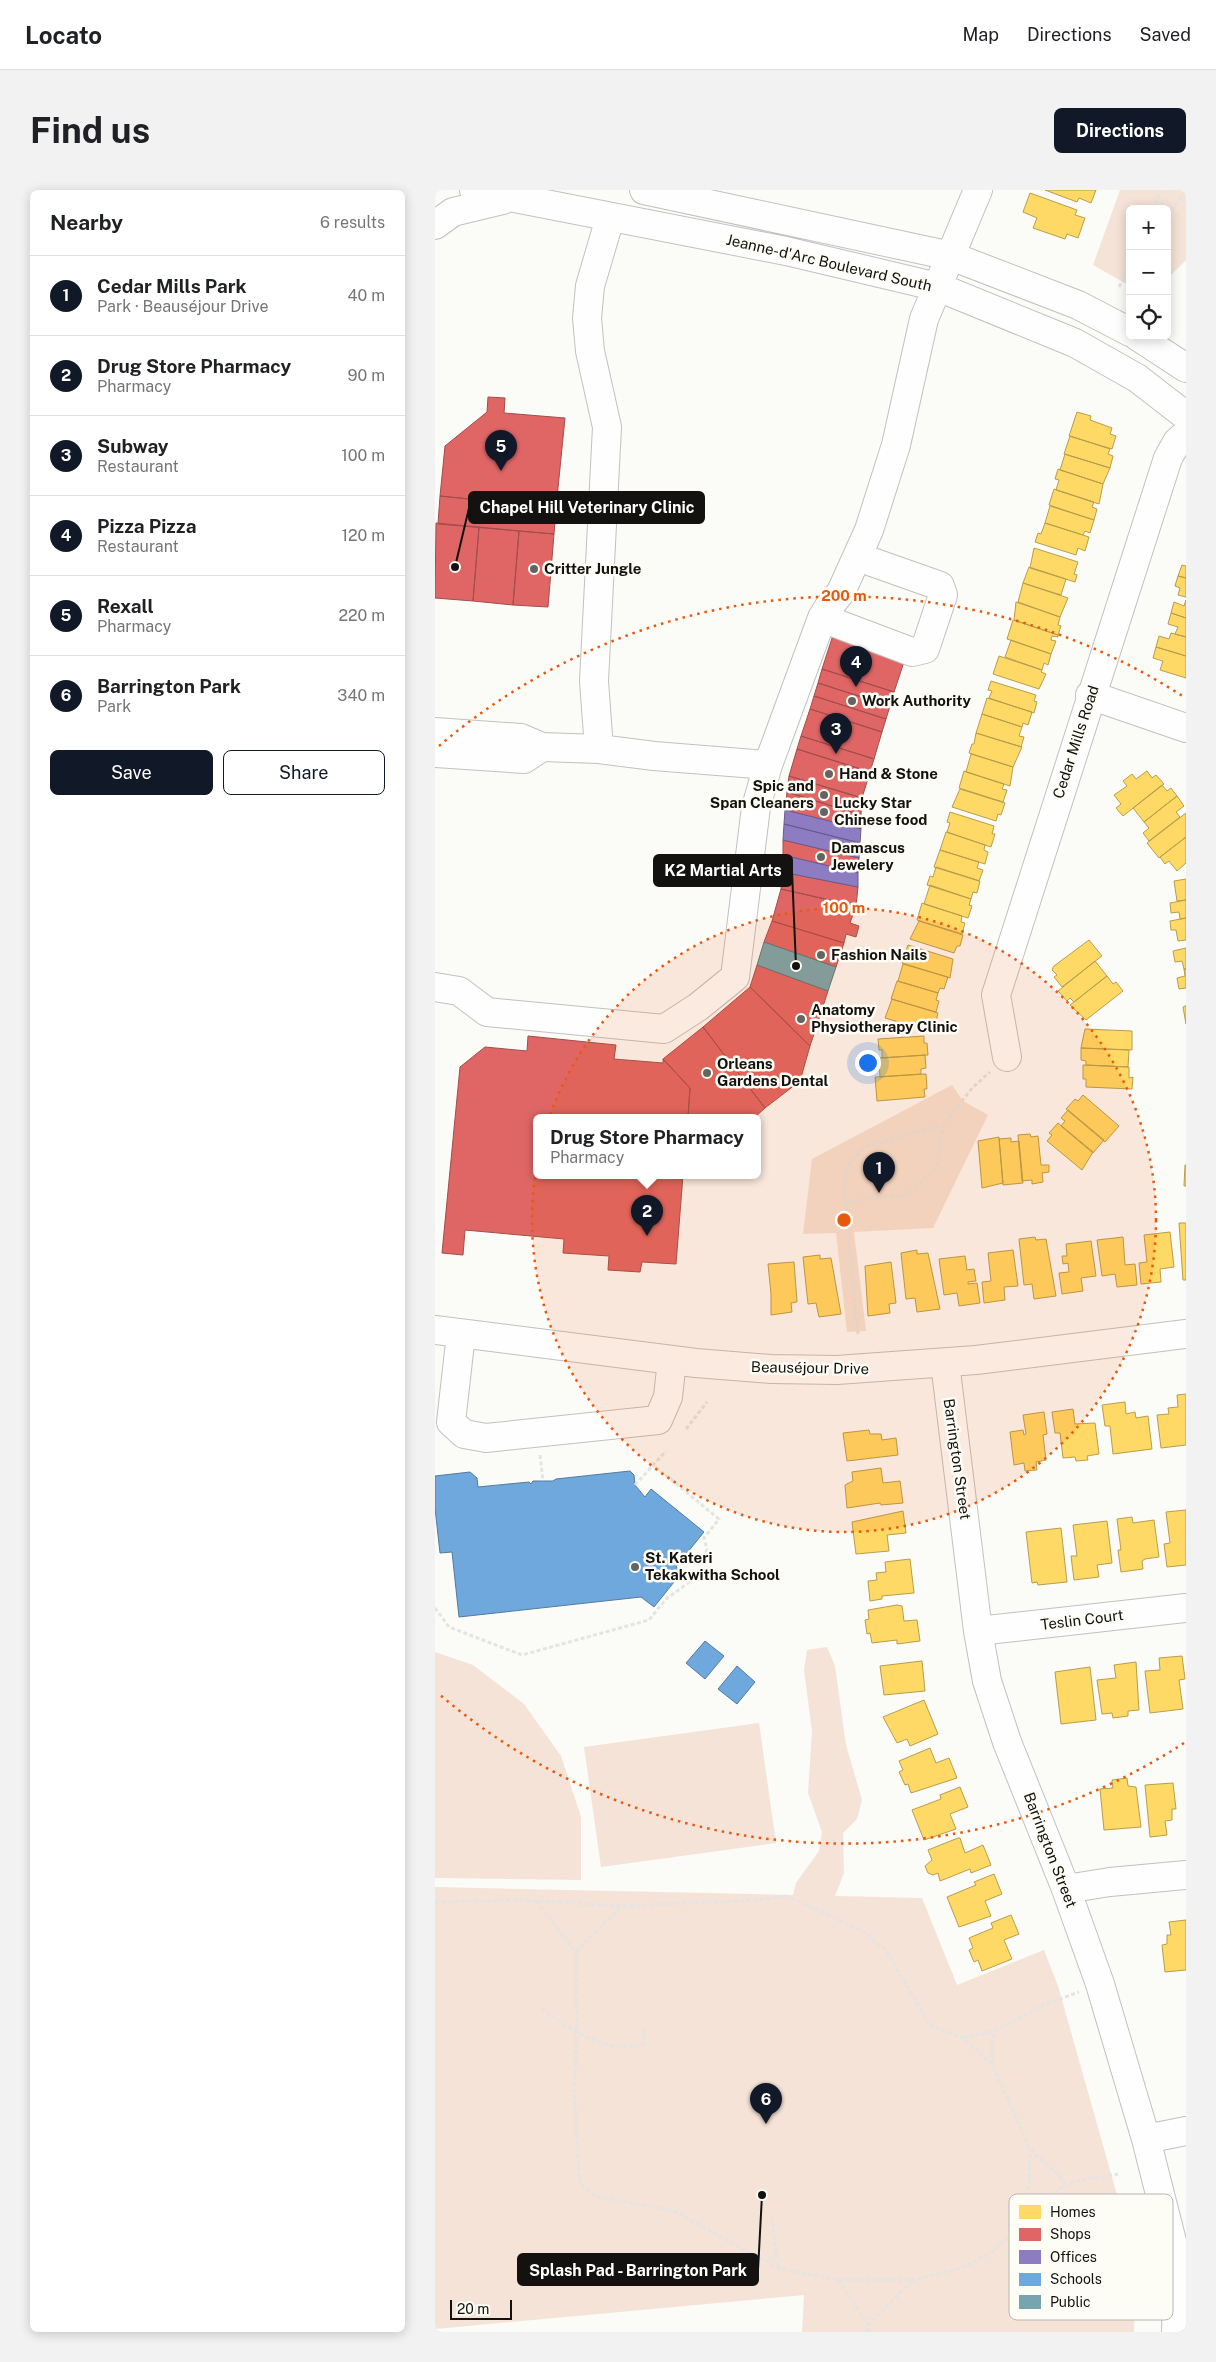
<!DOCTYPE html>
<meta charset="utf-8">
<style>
body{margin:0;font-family:"Public Sans",sans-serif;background:#f2f2f2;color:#202124}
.controls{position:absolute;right:15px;top:15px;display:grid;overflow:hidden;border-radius:8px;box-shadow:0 2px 12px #0003}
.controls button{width:45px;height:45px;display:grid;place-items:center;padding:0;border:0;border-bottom:1px solid #e0e0e0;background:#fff;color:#202124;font:25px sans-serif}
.scale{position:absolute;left:15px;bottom:12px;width:62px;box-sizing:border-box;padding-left:5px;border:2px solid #131210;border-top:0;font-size:14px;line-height:18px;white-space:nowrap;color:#131210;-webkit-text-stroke:4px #fdfcf5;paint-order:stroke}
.you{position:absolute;left:432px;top:872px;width:18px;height:18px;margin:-12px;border:4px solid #fff;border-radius:50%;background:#1a73e8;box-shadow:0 0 0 8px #1a73e833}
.badge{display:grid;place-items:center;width:32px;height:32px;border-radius:50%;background:#111827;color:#fff;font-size:16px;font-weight:700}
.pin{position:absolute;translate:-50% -41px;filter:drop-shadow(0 1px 2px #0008)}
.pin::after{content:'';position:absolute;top:26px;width:18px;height:15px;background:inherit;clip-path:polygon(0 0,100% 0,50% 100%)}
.popup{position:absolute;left:98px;top:924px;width:228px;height:65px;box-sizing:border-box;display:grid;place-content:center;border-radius:8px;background:#fff;filter:drop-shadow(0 1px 4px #0005);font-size:16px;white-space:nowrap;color:#757577}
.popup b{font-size:19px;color:#202124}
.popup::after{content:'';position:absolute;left:50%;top:100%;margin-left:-10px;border:10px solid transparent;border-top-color:#fff}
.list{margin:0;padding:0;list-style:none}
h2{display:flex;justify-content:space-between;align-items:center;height:65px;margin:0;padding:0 20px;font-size:21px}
h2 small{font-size:16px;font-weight:400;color:#757577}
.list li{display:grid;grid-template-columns:32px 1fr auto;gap:15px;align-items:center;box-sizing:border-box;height:80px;padding:0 20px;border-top:1px solid #e0e0e0}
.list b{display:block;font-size:19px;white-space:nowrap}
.list p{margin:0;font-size:16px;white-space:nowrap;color:#757577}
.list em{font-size:16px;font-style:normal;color:#757577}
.actions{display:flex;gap:10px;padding:15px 20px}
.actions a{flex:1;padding:11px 0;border:1px solid #111827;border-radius:8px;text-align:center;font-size:18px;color:#111827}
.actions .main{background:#111827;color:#fff}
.icon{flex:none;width:28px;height:28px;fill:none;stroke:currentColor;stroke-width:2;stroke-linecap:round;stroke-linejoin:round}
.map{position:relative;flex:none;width:751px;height:2142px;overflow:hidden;border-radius:8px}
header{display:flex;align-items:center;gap:30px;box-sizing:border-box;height:70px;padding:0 25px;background:#fff;border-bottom:1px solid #e0e0e0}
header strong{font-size:24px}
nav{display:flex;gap:28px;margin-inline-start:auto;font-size:18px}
.intro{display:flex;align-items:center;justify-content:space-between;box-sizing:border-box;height:120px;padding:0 30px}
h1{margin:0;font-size:35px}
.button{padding:12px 22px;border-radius:8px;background:#111827;color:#fff;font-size:18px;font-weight:700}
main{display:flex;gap:30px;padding:0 30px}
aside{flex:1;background:#fff;border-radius:8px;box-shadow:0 2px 12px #0003}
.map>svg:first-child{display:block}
</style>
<header>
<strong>Locato</strong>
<nav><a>Map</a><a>Directions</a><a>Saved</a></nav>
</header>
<div class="intro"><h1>Find us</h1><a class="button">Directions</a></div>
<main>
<aside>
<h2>Nearby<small>6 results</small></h2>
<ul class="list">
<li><span class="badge">1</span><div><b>Cedar Mills Park</b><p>Park · Beauséjour Drive</p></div><em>40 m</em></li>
<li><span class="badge">2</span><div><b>Drug Store Pharmacy</b><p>Pharmacy</p></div><em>90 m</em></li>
<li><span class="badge">3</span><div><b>Subway</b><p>Restaurant</p></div><em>100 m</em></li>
<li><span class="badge">4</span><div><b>Pizza Pizza</b><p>Restaurant</p></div><em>120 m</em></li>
<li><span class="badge">5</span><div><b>Rexall</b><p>Pharmacy</p></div><em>220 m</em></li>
<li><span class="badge">6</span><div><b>Barrington Park</b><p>Park</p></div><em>340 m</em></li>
</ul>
<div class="actions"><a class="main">Save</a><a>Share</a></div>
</aside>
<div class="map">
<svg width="751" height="2142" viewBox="0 0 751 2142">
<rect width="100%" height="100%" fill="#fbfbf7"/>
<!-- green -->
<path fill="#f4e3d6" d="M685 0H751V70L732 89V19H695V96L658 75Z
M517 895 528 911 553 925 498 1038 419 1042 431 1141 412 1142 401 1043 368 1044 377 969Z
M392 1457 400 1476 411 1555 427 1610 422 1629 408 1643 409 1683 400 1706 487 1708 522 1795 609 1760 623 1796 701 2072 699 2142H367L369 2105 0 2139V1697L358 1705 361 1693 384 1661 387 1642 373 1603 377 1541 369 1480 372 1460Z
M0 1462 38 1475 89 1514 126 1566 146 1627V1690L0 1688Z
M324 1533 341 1653 166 1677 149 1557Z"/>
<!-- homes -->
<path fill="#ffd966" stroke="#b89d4c" d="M610 0H661L656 13 644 8 642 12Z
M595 3 642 20 640 25 650 28 643 48 632 44 630 49 598 38 602 28 588 22Z
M642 222 656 226 655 230 677 238 675 244 681 246 677 259 634 246Z
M635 246 675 259 673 264 678 266 675 278 629 264Z
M630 264 675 278 668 294 625 280Z
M623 279 668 294 664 314 621 300 624 290 620 289Z
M619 299 659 312 657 317 662 319 659 330 614 315Z
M615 316 659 330 655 343 650 341 648 345 610 333Z
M610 333 654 347 650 361 643 358 641 365 600 352 603 343 606 344Z
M599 358 643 372 639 384 642 385 640 392 595 378Z
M747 375 751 376V388L743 386Z
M594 377 631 389 626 405 588 393Z
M743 386 751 388V407L743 405 745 398 740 396Z
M588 393 633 408 625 427 583 412Z
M751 410V428L736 423 739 412 749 416Z
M581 412 625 427 623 435 626 436 623 445 579 430Z
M736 423 751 428V447L740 444 743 437 733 434Z
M578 430 623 445V447L617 446 616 450 621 451 616 464 572 449Z
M736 443 751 447V466L721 457 724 446 734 449Z
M576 450 616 464 613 475 609 473 607 480 570 467Z
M721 457 751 466V488L725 480 728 471 718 468Z
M564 466 607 480 606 482 611 484 604 499 558 484Z
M556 491 601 505 599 511 602 512 599 523 554 508 557 501 553 500Z
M552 508 597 522 593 535 588 533 587 537 547 524Z
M547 524 587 537 584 546 589 547 586 557 541 543Z
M541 543 587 557 578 577 534 563 537 554H539Z
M536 564 578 577 575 596 531 582Z
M529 581 569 594 567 599 572 600 568 612 524 598Z
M712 581 717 588 721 585 729 594 688 626 681 618 686 614 679 605 692 596 688 591 697 584 701 589Z
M727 595 732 601 736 598 742 606 709 632 698 618Z
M525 599 570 613 566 625 563 624 561 631 517 617Z
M742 606 749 616 741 622 745 627 714 651 708 643 714 638 709 632Z
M515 622 559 636 557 644H560L556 657 512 642 515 633 512 632Z
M751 623V647L724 668 712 653Z
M511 642 550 655 549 660 553 662 550 674 505 660Z
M751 647V673L742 681 734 671 730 674 725 667Z
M505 660 544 672 542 678 548 680 544 691 499 677Z
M501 677 545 691 542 703 538 702 536 709 492 695 495 686 498 687Z
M751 689V710L742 711 739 691Z
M495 695 536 709 534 715 537 716 533 728 489 714Z
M751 710V728L745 729 744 722 736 723 735 713Z
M487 713 527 726 526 732 530 733 527 744 482 730Z
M751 728V750L743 751 741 740H736L735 731Z
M484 731 528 745 525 756H522L519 763 475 749Z
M654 750 667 766 627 797 619 787 622 785 617 780 619 776Z
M473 755 518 769 515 788 467 773Z
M751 758V779H749L747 771 740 772 738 761Z
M660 771 672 786 639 812 635 808 632 811 623 801Z
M468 774 513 787 509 799 505 798 503 803 463 791Z
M749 779H751V798L744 799 742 788 750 786Z
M672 786 678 794 681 792 688 801 651 830 635 815Z
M462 791 503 803 501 810 504 811 501 822 456 809Z
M457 809 503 823 500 836 497 835 494 841 450 828Z
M750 816H751V834L748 817Z
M650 839 697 841V860L646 858Z
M489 846V853H492L493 865 447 868V860H444L443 849Z
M646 858 694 860 693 877 651 875V871L646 870Z
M490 865 491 878 486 879V884L445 887 444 868Z
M648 875 694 877V888L698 887 697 899 651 897V889H648Z
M491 884 492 899H489L490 907 442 911 440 887Z
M648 905 684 936 670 952 631 919 640 909 643 911Z
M633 920 669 950 658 963 626 936 630 931 626 928Z
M623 933 658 962 647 980 612 951 617 945 614 943Z
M595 944 596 947 603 946 606 975H614V982L607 983 608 992 597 994V990L587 991 583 945Z
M564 947 568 993 547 998 543 951Z
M576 948V952L584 951 588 993 568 995 564 949Z
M750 975H751V996H749Z
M744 1033H751V1090H748Z
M735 1042 739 1077 725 1079 726 1092 706 1094 704 1073 712 1072 709 1045Z
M600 1047 601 1050 611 1049 621 1106 599 1109 597 1094 589 1095 584 1049Z
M688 1047 690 1075 700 1074 702 1095 682 1097 680 1084 667 1086 662 1050Z
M656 1051 661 1086 646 1088 648 1101 627 1104 624 1083 634 1082 633 1073 628 1074 627 1066H632L631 1054Z
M482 1060V1064L493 1063 505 1119 482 1122 480 1108 471 1109 466 1063Z
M578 1060 583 1096 569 1097 570 1110 549 1113 547 1092 556 1091 553 1063Z
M385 1065V1069L396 1068 406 1124 384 1127 381 1113 373 1114 368 1067Z
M530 1066 532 1080 539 1079 541 1091 533 1092V1094L542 1093 545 1113 524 1116 522 1103 509 1105 504 1069Z
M359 1072 362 1112 356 1113 357 1122 336 1125V1104L333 1074Z
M456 1072 461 1113 454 1114 455 1123 433 1126 430 1076Z
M751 1204V1255L726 1258 722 1225 734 1224 733 1218 743 1217 742 1205Z
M690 1212 691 1224 700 1222 701 1228 713 1226 717 1259 678 1264 675 1236H670L667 1215Z
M638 1219 640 1234 660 1233 664 1264 652 1266 653 1270 641 1271 640 1267 628 1268 625 1243H620L617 1222Z
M609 1222 612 1244 608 1245 611 1270 601 1272 602 1280 590 1281 589 1273 579 1275 575 1242 588 1240 589 1245 591 1244 588 1225Z
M434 1240 435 1244H446L447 1250 461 1248 463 1265 412 1271 408 1243Z
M446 1278 448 1293 465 1291 468 1313 446 1315 445 1313 412 1318 410 1295 418 1291 417 1282Z
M751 1320V1375L732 1377 729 1354 735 1353 731 1322Z
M468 1321 471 1343 452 1345 454 1361 421 1364 417 1332Z
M697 1327 698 1333 719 1330 724 1367 710 1369 707 1371 708 1379 686 1382 683 1360H686L682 1329Z
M672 1331 677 1373 662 1375 664 1387 639 1390 636 1366H642L638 1335Z
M626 1338 632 1392 603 1395 602 1392 597 1393 591 1342Z
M475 1369 479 1403 447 1406V1409L435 1411 433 1391 442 1390 441 1383 451 1382 450 1372Z
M462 1415 467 1416 469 1431 482 1430 485 1451 462 1454V1450L437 1453 435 1443 432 1444 430 1430 434 1429 433 1420Z
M747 1466 750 1489 744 1490 748 1519 715 1523 710 1481 725 1480 724 1468Z
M487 1471 490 1501 449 1505 445 1476Z
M701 1472 704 1520 693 1521V1526L678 1528 677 1523 667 1524 662 1490 681 1488 679 1475Z
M655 1477 661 1530 626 1534 620 1482Z
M489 1510 503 1544 475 1556 472 1549 462 1553 448 1527Z
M495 1558 501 1573 514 1568 522 1588 476 1603 473 1594 470 1595 464 1582 468 1580 464 1571Z
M692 1588 693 1596 701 1597 706 1637 669 1640 665 1599 678 1598 677 1590Z
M738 1593 741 1619H737V1630L730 1631 732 1645 715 1647 710 1595Z
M525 1597 533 1617 515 1624 521 1639 489 1650 477 1620 506 1609 505 1605Z
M523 1648H525L530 1663 548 1655 556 1675 536 1683 535 1679 505 1691 503 1683 498 1685 493 1683 490 1676 497 1670 493 1660Z
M559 1684 567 1704 550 1711 556 1726 524 1737 512 1707 541 1695 539 1692Z
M576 1725 584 1744 569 1750 577 1769 547 1781 543 1770 539 1772 534 1760 538 1758 534 1748 558 1738 556 1733Z
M751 1730V1780L730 1782 727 1755 732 1754V1745H736L734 1732Z"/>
<!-- shops -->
<path fill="#e06666" stroke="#a24d4c" d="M53 207 70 208 69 223 130 228 121 318 5 306 10 256 52 222Z
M5 306 121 318 119 344 3 334Z
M1 333 44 337 38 411 0 408Z
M44 337 84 341 78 415 38 411Z
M84 341 119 344 113 417 78 415Z
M400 439 470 469 459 502 387 479Z
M387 479 459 502 455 516 383 493Z
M383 493 455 516 451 529 379 506Z
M379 506 451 529 447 542 375 519Z
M375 519 447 542 439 569 366 546Z
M366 546 439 569 435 582 362 559Z
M362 559 435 582 427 608 354 586Z
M354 586 427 608 426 625 352 602Z
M352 602 426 625V639L350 620Z
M348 650 424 668 423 683 348 665Z
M347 682 423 697 421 716 346 699Z
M346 699 421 716 415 733 424 736 421 747 411 744 409 753 337 731Z
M337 731 409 753 401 777 329 752Z
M322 775 393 801 375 856 315 797Z
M315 797 375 856 365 891 330 918 268 837Z
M268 837 330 918 320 927H253L255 898 228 869Z
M93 846 181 855 179 869 228 873V869L255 898 253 927H102V985H248L241 1074 207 1072 205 1082 173 1080 174 1066 128 1063 129 1049 30 1040 28 1065 7 1063 25 877 50 857 92 861Z"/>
<!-- offices -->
<path fill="#8e7cc3" stroke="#695c8d" d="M350 620 426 639 425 653 349 634Z
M349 634 425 653 424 668 348 650Z
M348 665 423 683V697L347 682Z"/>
<!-- schools -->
<path fill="#6fa8dc" stroke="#537b9f" d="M195 1281 199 1285 200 1295 210 1307 216 1299 269 1342 252 1363 259 1370 256 1374 248 1367 241 1377 247 1382 219 1417 206 1407 24 1427 17 1362 5 1363 0 1318V1286L35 1282 42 1288 43 1297 94 1292 96 1294 98 1291H118L121 1289Z
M270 1451 289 1466 270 1489 251 1473Z
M302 1476 320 1492 302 1514 283 1499Z"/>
<!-- public -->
<path fill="#76a5af" stroke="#58797f" d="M329 752 401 777 393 801 322 775Z"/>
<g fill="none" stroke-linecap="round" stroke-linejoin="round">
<defs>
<path id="minor" d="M387 428 477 462 490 459 508 405 505 396 423 367
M655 505 751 538
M0 542 86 548 107 557 164 559 219 566 333 575
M164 559 159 491 172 237 155 161 152 128 155 96 175 28
M0 563 89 569 107 557
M0 797 24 801 52 822 229 839 263 817 300 787 321 617 333 575 387 428 393 418 406 402 434 340 461 255 489 129 543 0
M572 867 561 805 733 268 742 252 751 244
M0 1140 261 1173 336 1179 402 1180 541 1170 751 1144
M26 1144 16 1232 29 1244 51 1248 223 1230 233 1207 237 1170
M510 1173 543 1441 552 1491 572 1552 631 1699 665 1794 711 1949 740 2063 742 2094 741 2142
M543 1441 751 1418
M631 1699 675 1692 751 1685
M711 1949 751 1941"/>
<path id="major" d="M39 0 351 61 503 97 640 153 702 188 751 226
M209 0 516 66 643 115 695 142
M0 35 18 22 68 10
M702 146 751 178"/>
</defs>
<!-- minor casing -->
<use href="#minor" stroke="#c1c1be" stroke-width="30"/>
<!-- major casing -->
<use href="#major" stroke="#c1c1be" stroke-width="30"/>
<!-- path -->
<path stroke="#e4e4e3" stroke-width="3" stroke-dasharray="4 2.5" stroke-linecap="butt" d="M717 19 726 0
M732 25 751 2
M684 97 695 78
M410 1012 473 1004 502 977 508 935
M423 1144 410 1012V987L416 971 430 957 508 935 538 897 555 882
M251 1239 272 1212
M105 1265 108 1291
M200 1295 231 1261
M0 1418 14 1437 87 1465 214 1430 231 1409 264 1385 272 1359 269 1348 284 1329 218 1275
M101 1711 141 1762 142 1840 139 1900 145 1994 161 2007 237 2020 345 2079 403 2090H477L526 2078 554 2064 575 2046 593 2023 595 1959
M0 1712 86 1710 186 1716 324 1710 351 1706 386 1721 430 1743 451 1760 493 1832 505 1840 528 1847 557 1874 595 1959 632 1993 683 1984
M141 1762 186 1716
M107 1818C127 1835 155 1852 180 1856 189 1857 199 1856 208 1856L209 1838
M528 1847 560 1841 606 1816 644 1802
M557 1874V1853L560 1841
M594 2023 632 1993
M336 2026 344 2078
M403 2090 433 2135
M432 2142 433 2135 477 2091"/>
<!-- minor -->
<use href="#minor" stroke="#fefefe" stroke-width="28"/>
<!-- major -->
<use href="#major" stroke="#fefefe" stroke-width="28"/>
</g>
<!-- distance rings -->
<circle cx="409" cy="1030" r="312" fill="#e8590c" fill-opacity=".12"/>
<g fill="none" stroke="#e8590c" stroke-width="2.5" stroke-dasharray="2.5 5">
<circle cx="409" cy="1030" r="312"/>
<path d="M749 1553A624 624 0 0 1 4 1504M4 556A624 624 0 0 1 749 507"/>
</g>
<!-- markers -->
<g fill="#646461" stroke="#fdfcf5" stroke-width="2">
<circle cx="99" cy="379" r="5"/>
<circle cx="417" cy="511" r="5"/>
<circle cx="394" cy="584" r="5"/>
<circle cx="389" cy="605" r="5"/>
<circle cx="389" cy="622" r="5"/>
<circle cx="386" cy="667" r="5"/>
<circle cx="386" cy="765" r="5"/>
<circle cx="366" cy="829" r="5"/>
<circle cx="272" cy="883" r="5"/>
<circle cx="200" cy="1377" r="5"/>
</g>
<g text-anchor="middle" stroke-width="5" stroke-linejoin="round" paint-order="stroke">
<!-- street labels -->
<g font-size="15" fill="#131210" stroke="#fdfcf5">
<text transform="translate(394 73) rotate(13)" y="5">Jeanne-d'Arc Boulevard South</text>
<text transform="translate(641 552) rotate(-72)" y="5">Cedar Mills Road</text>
<text transform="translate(375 1178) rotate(1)" y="5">Beauséjour Drive</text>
<text transform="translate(522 1269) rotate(82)" y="5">Barrington Street</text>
<text transform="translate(647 1430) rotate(-7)" y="5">Teslin Court</text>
<text transform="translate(615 1660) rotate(69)" y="5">Barrington Street</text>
</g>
<!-- poi labels -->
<g font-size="15" font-weight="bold" fill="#131210" stroke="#fdfcf5" text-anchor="start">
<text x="109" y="384">Critter Jungle</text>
<text x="427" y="516">Work Authority</text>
<text x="404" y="589">Hand &amp; Stone</text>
<text x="379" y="601" text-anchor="end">Spic and<tspan x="379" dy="17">Span Cleaners</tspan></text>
<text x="399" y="618">Lucky Star<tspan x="399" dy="17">Chinese food</tspan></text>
<text x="396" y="663">Damascus<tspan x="396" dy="17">Jewelery</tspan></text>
<text x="396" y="770">Fashion Nails</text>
<text x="376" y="825">Anatomy<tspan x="376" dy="17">Physiotherapy Clinic</tspan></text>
<text x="282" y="879">Orleans<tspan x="282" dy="17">Gardens Dental</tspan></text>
<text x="210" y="1373">St. Kateri<tspan x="210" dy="17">Tekakwitha School</tspan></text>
</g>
</g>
<!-- legend -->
<rect x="574" y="2004" width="164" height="126" rx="8" fill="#fdfcf5" stroke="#b7b6b0" stroke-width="1"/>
<rect x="584" y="2015" width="22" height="14" fill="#ffd966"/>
<rect x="584" y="2038" width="22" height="13" fill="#e06666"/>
<rect x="584" y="2060" width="22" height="14" fill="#8e7cc3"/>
<rect x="584" y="2083" width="22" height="13" fill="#6fa8dc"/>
<rect x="584" y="2105" width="22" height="14" fill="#76a5af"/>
<g font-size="14" fill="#131210">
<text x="615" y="2027">Homes</text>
<text x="615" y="2049">Shops</text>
<text x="615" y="2072">Offices</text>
<text x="615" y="2094">Schools</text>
<text x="615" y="2117">Public</text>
</g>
<circle cx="409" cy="1030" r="8" fill="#e8590c" stroke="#fdfcf5" stroke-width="2.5"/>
<g font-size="15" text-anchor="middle" font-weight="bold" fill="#e8590c" stroke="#fdfcf5" stroke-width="5" stroke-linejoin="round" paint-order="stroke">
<text x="409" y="411">200 m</text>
<text x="409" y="723">100 m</text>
</g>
<!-- callouts -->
<path fill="none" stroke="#131210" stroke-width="2" d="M20 377L34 318M361 776L357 681M327 2005L323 2080"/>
<g fill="#131210" stroke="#fdfcf5" stroke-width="2">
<circle cx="20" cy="377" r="5"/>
<circle cx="361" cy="776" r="5"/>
<circle cx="327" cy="2005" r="5"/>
</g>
<g fill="#131210" stroke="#131210" stroke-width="2">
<rect x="34" y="302" width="235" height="31" rx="5"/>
<rect x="219" y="665" width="138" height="31" rx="5"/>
<rect x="83" y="2064" width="240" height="31" rx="5"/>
</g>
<g font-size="16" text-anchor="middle" font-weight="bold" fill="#fff">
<text x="152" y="323">Chapel Hill Veterinary Clinic</text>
<text x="288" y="686">K2 Martial Arts</text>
<text x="203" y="2086">Splash Pad - Barrington Park</text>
</g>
</svg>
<div class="controls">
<button>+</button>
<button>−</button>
<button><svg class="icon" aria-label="locate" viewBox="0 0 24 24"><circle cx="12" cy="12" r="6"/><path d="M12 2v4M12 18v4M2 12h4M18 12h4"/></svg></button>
</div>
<div class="scale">20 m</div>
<div class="you"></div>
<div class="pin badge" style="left:444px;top:1003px">1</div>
<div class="pin badge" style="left:212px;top:1046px">2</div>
<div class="popup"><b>Drug Store Pharmacy</b>Pharmacy</div>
<div class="pin badge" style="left:401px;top:564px">3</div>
<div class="pin badge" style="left:421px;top:497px">4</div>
<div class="pin badge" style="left:66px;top:281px">5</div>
<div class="pin badge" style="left:331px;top:1934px">6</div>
</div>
</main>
